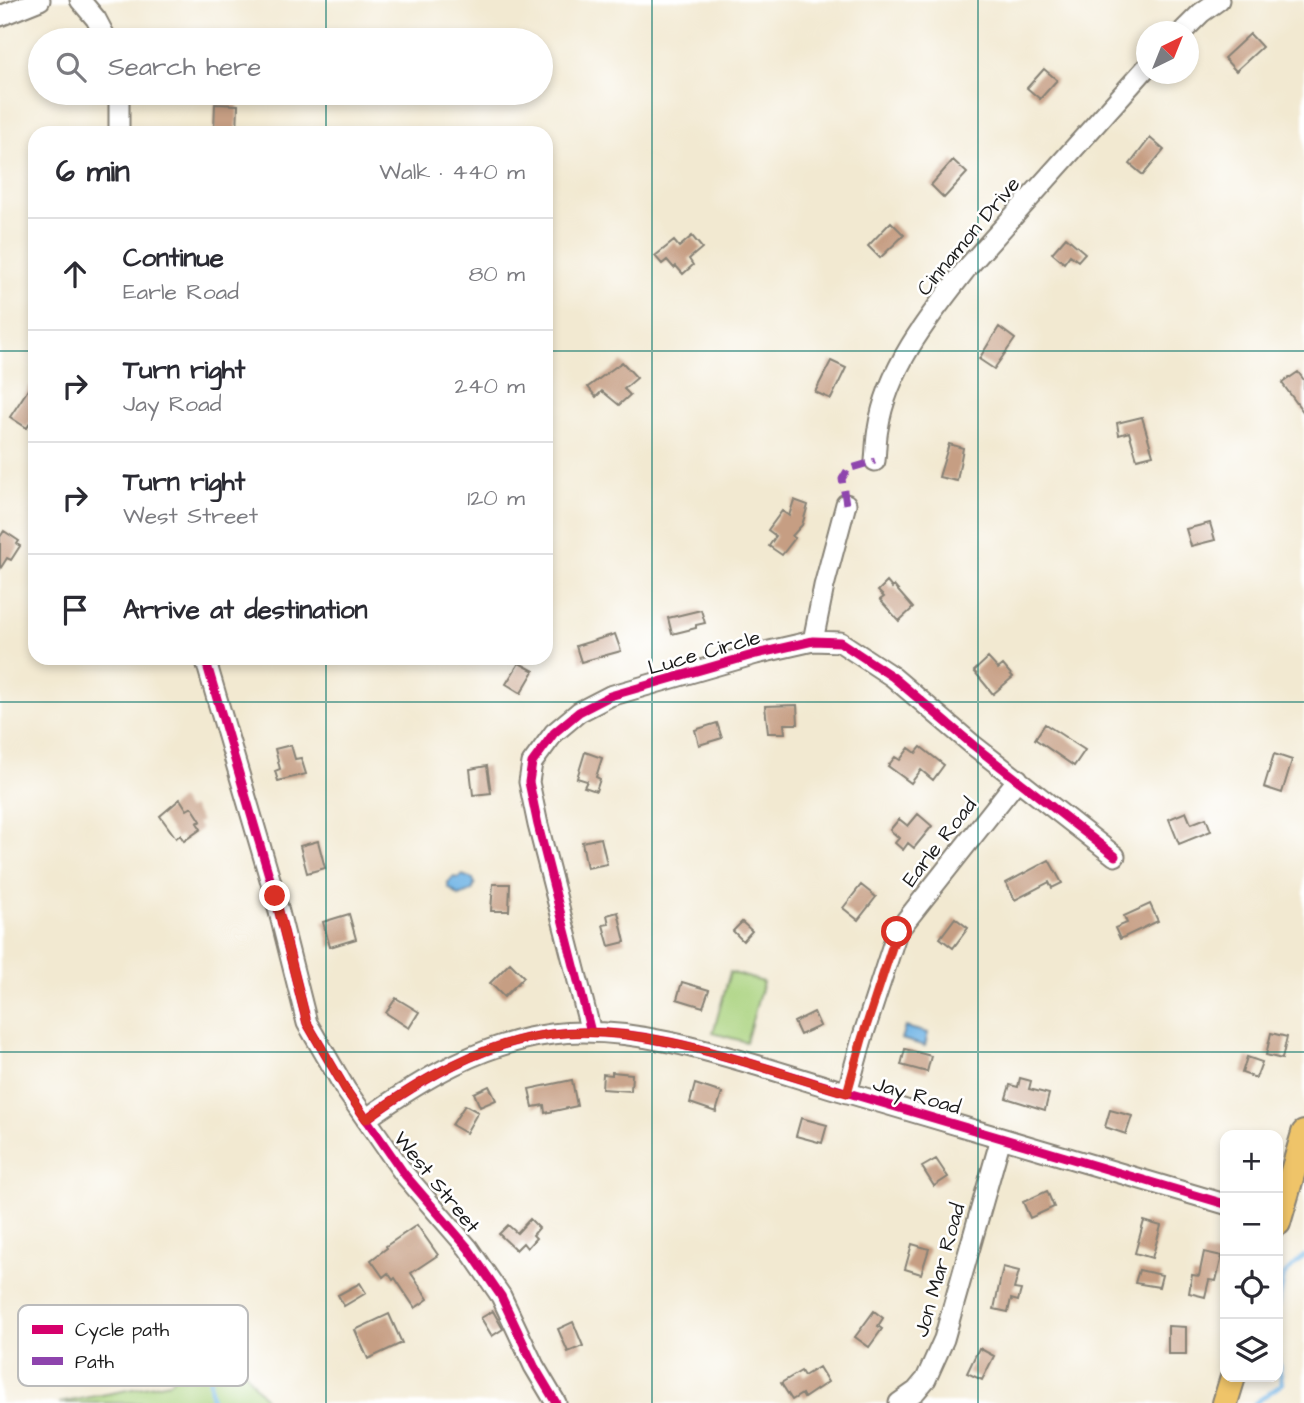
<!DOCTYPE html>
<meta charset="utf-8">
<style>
body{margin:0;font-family:"Architects Daughter",sans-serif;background:#f2f2f3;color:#2b2b33}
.controls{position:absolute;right:21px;bottom:21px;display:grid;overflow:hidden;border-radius:14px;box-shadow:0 4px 10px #0003}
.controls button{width:63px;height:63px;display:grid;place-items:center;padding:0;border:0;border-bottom:2px solid #e1e1e2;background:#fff;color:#2b2b33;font:35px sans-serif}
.compass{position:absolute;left:1136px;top:21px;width:63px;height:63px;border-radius:50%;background:#fff;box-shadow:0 4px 10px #0003;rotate:43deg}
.stop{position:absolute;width:21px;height:21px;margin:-16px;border:5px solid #d93025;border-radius:50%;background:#fff}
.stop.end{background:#d93025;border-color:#fff;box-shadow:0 2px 7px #0008}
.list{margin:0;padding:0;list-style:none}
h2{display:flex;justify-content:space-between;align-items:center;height:91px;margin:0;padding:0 28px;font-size:30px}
h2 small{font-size:23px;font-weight:400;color:#7c7c81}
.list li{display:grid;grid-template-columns:46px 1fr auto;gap:21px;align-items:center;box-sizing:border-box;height:112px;padding:0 28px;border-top:2px solid #e1e1e2}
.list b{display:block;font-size:26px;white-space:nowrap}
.list p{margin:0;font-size:23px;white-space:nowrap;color:#7c7c81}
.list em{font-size:23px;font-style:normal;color:#7c7c81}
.icon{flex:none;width:38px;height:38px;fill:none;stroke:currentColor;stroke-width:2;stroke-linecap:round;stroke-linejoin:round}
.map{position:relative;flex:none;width:1304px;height:1403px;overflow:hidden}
.search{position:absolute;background:#fff;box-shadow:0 4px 10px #0003;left:28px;top:28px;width:525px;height:77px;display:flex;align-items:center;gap:18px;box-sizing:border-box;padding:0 24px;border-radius:38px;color:#7c7c81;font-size:26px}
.panel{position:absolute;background:#fff;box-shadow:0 4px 10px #0003;left:28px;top:126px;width:525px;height:539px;border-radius:21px}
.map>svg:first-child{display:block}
</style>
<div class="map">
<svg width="1304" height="1403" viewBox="0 0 1304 1403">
<rect width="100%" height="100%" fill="#fff"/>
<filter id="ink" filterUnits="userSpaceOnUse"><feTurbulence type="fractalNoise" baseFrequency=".0143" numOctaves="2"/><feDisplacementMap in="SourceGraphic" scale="14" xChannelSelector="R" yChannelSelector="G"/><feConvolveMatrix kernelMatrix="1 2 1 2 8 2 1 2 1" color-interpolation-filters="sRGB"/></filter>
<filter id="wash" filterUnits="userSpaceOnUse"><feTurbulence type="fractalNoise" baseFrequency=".00686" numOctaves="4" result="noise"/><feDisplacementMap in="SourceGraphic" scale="28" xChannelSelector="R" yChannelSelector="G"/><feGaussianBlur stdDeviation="1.57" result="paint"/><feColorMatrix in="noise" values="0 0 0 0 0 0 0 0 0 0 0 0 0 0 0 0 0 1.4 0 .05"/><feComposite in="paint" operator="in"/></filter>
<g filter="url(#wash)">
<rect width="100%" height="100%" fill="#f2e9d1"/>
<!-- green -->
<path fill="#a9d27d" stroke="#62774c" stroke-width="2" d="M730 972 763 982 746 1042 713 1033Z
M214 1330 268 1403H59L170 1382Z"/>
<!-- water -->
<path fill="#6fb4e5" stroke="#466880" stroke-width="2" d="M462 875 473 879 475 884 472 891 459 896 448 887V883L453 877 458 878Z
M905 1027 928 1033 925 1046 901 1039Z"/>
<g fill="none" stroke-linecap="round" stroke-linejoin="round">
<!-- stream -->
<path stroke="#6fb4e5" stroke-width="4.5" d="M1278 1307 1284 1275 1304 1256
M207 1347 212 1403
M1255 1403 1282 1384 1278 1358"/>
</g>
<g id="blocks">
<!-- building -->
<path fill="#c69e83" d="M1250 34 1262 47 1236 71 1224 58Z
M1044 69 1057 80 1040 99 1027 88Z
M215 104 238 105 237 133 214 131Z
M1150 138 1164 150 1143 175 1130 164Z
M953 160 967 173 944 198 931 185Z
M891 222 904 235 880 258 868 246Z
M692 236 702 248 689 259 693 265 683 274 676 266 674 268 667 260 662 264 655 256 674 241 679 247Z
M1066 237 1085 253 1078 261 1070 255 1064 263 1052 253Z
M999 327 1015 339 994 369 979 359Z
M831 361 846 368 831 399 815 392Z
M622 362 637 378 624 389 630 395 619 405 602 391 596 397 588 387Z
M1298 372 1304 380V413L1282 383Z
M35 379V415L27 428 10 417Z
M1142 417 1153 455 1137 459 1129 432 1119 435 1117 423Z
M949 444 963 448 957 481 939 477Z
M794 500 808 505 802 525 792 536 795 538 782 555 769 546 776 536 768 530 782 511 789 516Z
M1210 523 1215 540 1191 546 1186 529Z
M4 531 19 541 17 544 20 546 11 560 7 558 0 569V537Z
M887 582 892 588 894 586 913 608 899 621 880 600 884 597 878 591Z
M701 610 705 623 696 625V628L672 634 668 618Z
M615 634 621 651 581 662 576 646Z
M988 658 998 669 1003 665 1013 677 993 694 974 671Z
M519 663 534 671 521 693 506 684Z
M797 705 798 724H784L785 733H768L765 706Z
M717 723 722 738 699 745 695 730Z
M1045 724 1085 750 1074 766 1035 739Z
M291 745 295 759 301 758 306 774 278 781 275 771 280 769 275 749Z
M921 747 944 765 933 780 921 770 911 783 888 766 895 757 900 760 909 748 916 753Z
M585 752 602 758 596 777 600 779 596 791 584 787 587 781 577 778Z
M1274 754 1292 760 1282 793 1264 787Z
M487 766 491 793 473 795 470 769Z
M180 799 187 810 192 807 201 821 197 823 201 829 184 841 180 835 176 838 160 816Z
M1186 812 1191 824 1206 818 1211 831 1179 844 1169 819Z
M918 814 932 826 914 848 908 843 903 850 895 843 899 838 890 830 899 819 908 826Z
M601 838 607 864 587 868 582 842Z
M318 841 325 868 307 873 300 846Z
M1049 860 1062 883 1052 888 1049 882 1015 900 1006 883Z
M493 884H510L509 911H491Z
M861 885 876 897 858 920 843 908Z
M1150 904 1158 921 1120 939 1115 928 1127 923 1124 916Z
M618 912 625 942 609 946 603 925 609 924 607 915Z
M349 914 356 939 330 947 323 922Z
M955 918 968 928 953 948 940 938Z
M742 922 752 931 743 941 733 931Z
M510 963 524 977 504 997 490 983Z
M682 982 709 990 703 1007 677 999Z
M396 998 419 1012 409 1028 386 1013Z
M814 1012 820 1026 800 1035 794 1022Z
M1271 1033 1287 1037 1282 1059 1266 1055Z
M905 1049 931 1056 927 1072 901 1065Z
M1247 1057 1262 1062 1256 1078 1242 1073Z
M612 1072 632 1074 631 1091 602 1089 603 1074 612 1075Z
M1020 1078 1031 1081 1029 1089 1049 1094 1045 1110 1006 1098 1010 1085 1018 1087Z
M572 1080 577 1106 545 1113 544 1105 533 1107 529 1089Z
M695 1084 722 1093 716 1112 690 1103Z
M489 1086 496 1100 480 1107 474 1093Z
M465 1105 478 1112 466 1133 452 1125Z
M1110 1110 1132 1116 1126 1134 1105 1127Z
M801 1118 827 1125 822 1143 796 1136Z
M936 1159 948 1177 934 1186 922 1167Z
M1047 1191 1054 1207 1030 1218 1023 1202Z
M530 1219 539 1228 533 1235 536 1238 527 1248 523 1243 516 1250 499 1234 508 1225 517 1233Z
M1144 1221 1161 1226 1152 1258 1135 1253Z
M417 1225 438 1255 411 1273 428 1299 415 1308 395 1278 393 1280 388 1273 383 1277 371 1260 387 1248 386 1246Z
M912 1244 929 1249 921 1274 905 1269Z
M1204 1252 1222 1256 1216 1281 1209 1280 1205 1297 1189 1293 1192 1275 1199 1276Z
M1003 1267 1019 1271 1014 1289 1021 1290 1018 1301 1011 1299 1008 1312 994 1309Z
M1139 1270 1162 1275 1159 1287 1135 1283Z
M360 1283 366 1293 344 1306 338 1295Z
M493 1311 503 1329 492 1336 481 1318Z
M874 1311 883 1318 878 1326 882 1329 869 1347 855 1337Z
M389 1314 402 1343 368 1359 355 1330Z
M573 1322 583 1346 568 1352 558 1329Z
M1168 1326 1186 1327V1354H1168Z
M979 1348 994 1356 982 1380 967 1373Z
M819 1367 828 1382 804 1398 802 1394 792 1400 781 1383 801 1371 804 1376Z"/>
</g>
</g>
<g filter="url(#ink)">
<use href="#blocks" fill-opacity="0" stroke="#878276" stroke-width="2"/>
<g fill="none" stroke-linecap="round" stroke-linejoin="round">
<defs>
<path id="minor" d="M80 0 96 19 107 40
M0 16 40 0
M1182 32 1201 13 1219 0
M119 93V133
M875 461C876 450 876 439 878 429 887 368 930 315 967 268L1146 68
M813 641 824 586 846 504
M205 658 275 896 307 1023 346 1090 405 1175 468 1248 501 1296 534 1366 556 1403
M591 1032 538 825 529 782 532 763 554 733 579 712 610 696 756 654 813 641 840 642 893 677 973 745 1115 856
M847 1093 862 1039 897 932 1018 779
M366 1119C422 1079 482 1043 552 1034 643 1022 757 1067 845 1092 972 1130 1098 1166 1225 1204
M899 1403 916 1391 926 1379 944 1339 1001 1138"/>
<path id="major" d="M1278 1223 1304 1133
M1225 1403 1233 1377"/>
</defs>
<!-- minor casing -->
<use href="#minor" stroke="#878276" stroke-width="23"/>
<!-- major casing -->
<use href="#major" stroke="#878276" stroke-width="28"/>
<!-- minor -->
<use href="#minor" stroke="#fff" stroke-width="19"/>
<!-- major -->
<use href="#major" stroke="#efc469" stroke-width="24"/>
<!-- quiet -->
<path stroke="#8e44ad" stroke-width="7" stroke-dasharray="14 7" stroke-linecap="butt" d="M846 504 842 479 848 469 875 461"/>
<defs>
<path id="cycleway" d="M205 658 275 896 307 1023 346 1090 405 1175 468 1248 501 1296 534 1366 556 1403
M591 1032 538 825 529 782 532 763 554 733 579 712 610 696 756 654 813 641 840 642 893 677 973 745 1115 856
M366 1119C422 1079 482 1043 552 1034 643 1022 757 1067 845 1092 972 1130 1098 1166 1225 1204"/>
</defs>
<!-- cycleway casing -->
<use href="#cycleway" stroke="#fff" stroke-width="13"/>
<!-- cycleway -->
<use href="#cycleway" stroke="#d6006c" stroke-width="9"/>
</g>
</g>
<g fill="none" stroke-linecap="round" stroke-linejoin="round" filter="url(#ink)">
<!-- route -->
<path stroke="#d93025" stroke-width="9" d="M275 896 307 1023 346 1090 366 1119C422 1079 483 1042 553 1034 647 1023 757 1067 847 1093L862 1039 897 932"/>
</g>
<!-- grid -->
<path fill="none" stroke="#0f766e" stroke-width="2" stroke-opacity="0.55" d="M326 0V40M652 0V1403M978 0V1403M326 93V133M0 351H35M546 351H1304M326 658V1403M0 702H1304M0 1052H1304"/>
<g text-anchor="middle" stroke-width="5" stroke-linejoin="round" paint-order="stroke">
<!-- street labels -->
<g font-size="21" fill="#1c1c1c" stroke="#fff">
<text transform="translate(968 236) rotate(-50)" y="7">Cinnamon Drive</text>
<text transform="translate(704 652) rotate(-16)" y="7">Luce Circle</text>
<text transform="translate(939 842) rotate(-52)" y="7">Earle Road</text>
<text transform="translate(917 1095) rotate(16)" y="7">Jay Road</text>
<text transform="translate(437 1182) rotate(51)" y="7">West Street</text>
<text transform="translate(939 1270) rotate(-74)" y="7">Jon Mar Road</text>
</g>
</g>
<!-- legend -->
<rect x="18" y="1305" width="230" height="81" rx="10" fill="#fff" stroke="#bbb" stroke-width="2"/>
<rect x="32" y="1325" width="31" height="9" fill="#d6006c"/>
<rect x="32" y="1357" width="31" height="8" fill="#8e44ad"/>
<g font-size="19" fill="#1c1c1c">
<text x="75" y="1336">Cycle path</text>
<text x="75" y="1368">Path</text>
</g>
</svg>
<div class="controls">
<button>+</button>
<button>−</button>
<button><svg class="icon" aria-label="locate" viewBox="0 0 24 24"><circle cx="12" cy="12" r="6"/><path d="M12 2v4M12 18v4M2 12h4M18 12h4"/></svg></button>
<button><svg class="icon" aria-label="layers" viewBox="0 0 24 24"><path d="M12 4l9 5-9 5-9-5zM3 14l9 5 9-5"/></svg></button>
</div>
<svg class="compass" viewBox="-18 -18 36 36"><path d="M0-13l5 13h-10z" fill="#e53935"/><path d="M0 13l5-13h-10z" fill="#7c7c81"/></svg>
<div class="stop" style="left:897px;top:932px"></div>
<div class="stop end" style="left:275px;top:896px"></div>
<div class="search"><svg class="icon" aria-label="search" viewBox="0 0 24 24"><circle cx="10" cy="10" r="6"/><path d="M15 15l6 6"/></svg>Search here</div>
<section class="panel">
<h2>6 min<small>Walk · 440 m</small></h2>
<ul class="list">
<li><svg class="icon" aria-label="ahead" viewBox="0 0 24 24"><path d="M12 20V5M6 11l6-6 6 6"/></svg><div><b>Continue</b><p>Earle Road</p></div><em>80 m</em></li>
<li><svg class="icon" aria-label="right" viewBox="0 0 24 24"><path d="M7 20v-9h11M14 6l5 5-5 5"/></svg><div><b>Turn right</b><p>Jay Road</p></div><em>240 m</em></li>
<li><svg class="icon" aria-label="right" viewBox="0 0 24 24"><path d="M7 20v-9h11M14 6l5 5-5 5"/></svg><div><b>Turn right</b><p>West Street</p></div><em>120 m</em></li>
<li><svg class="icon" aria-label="arrive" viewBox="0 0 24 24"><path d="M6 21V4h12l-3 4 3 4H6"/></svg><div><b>Arrive at destination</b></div></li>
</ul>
</section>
</div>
